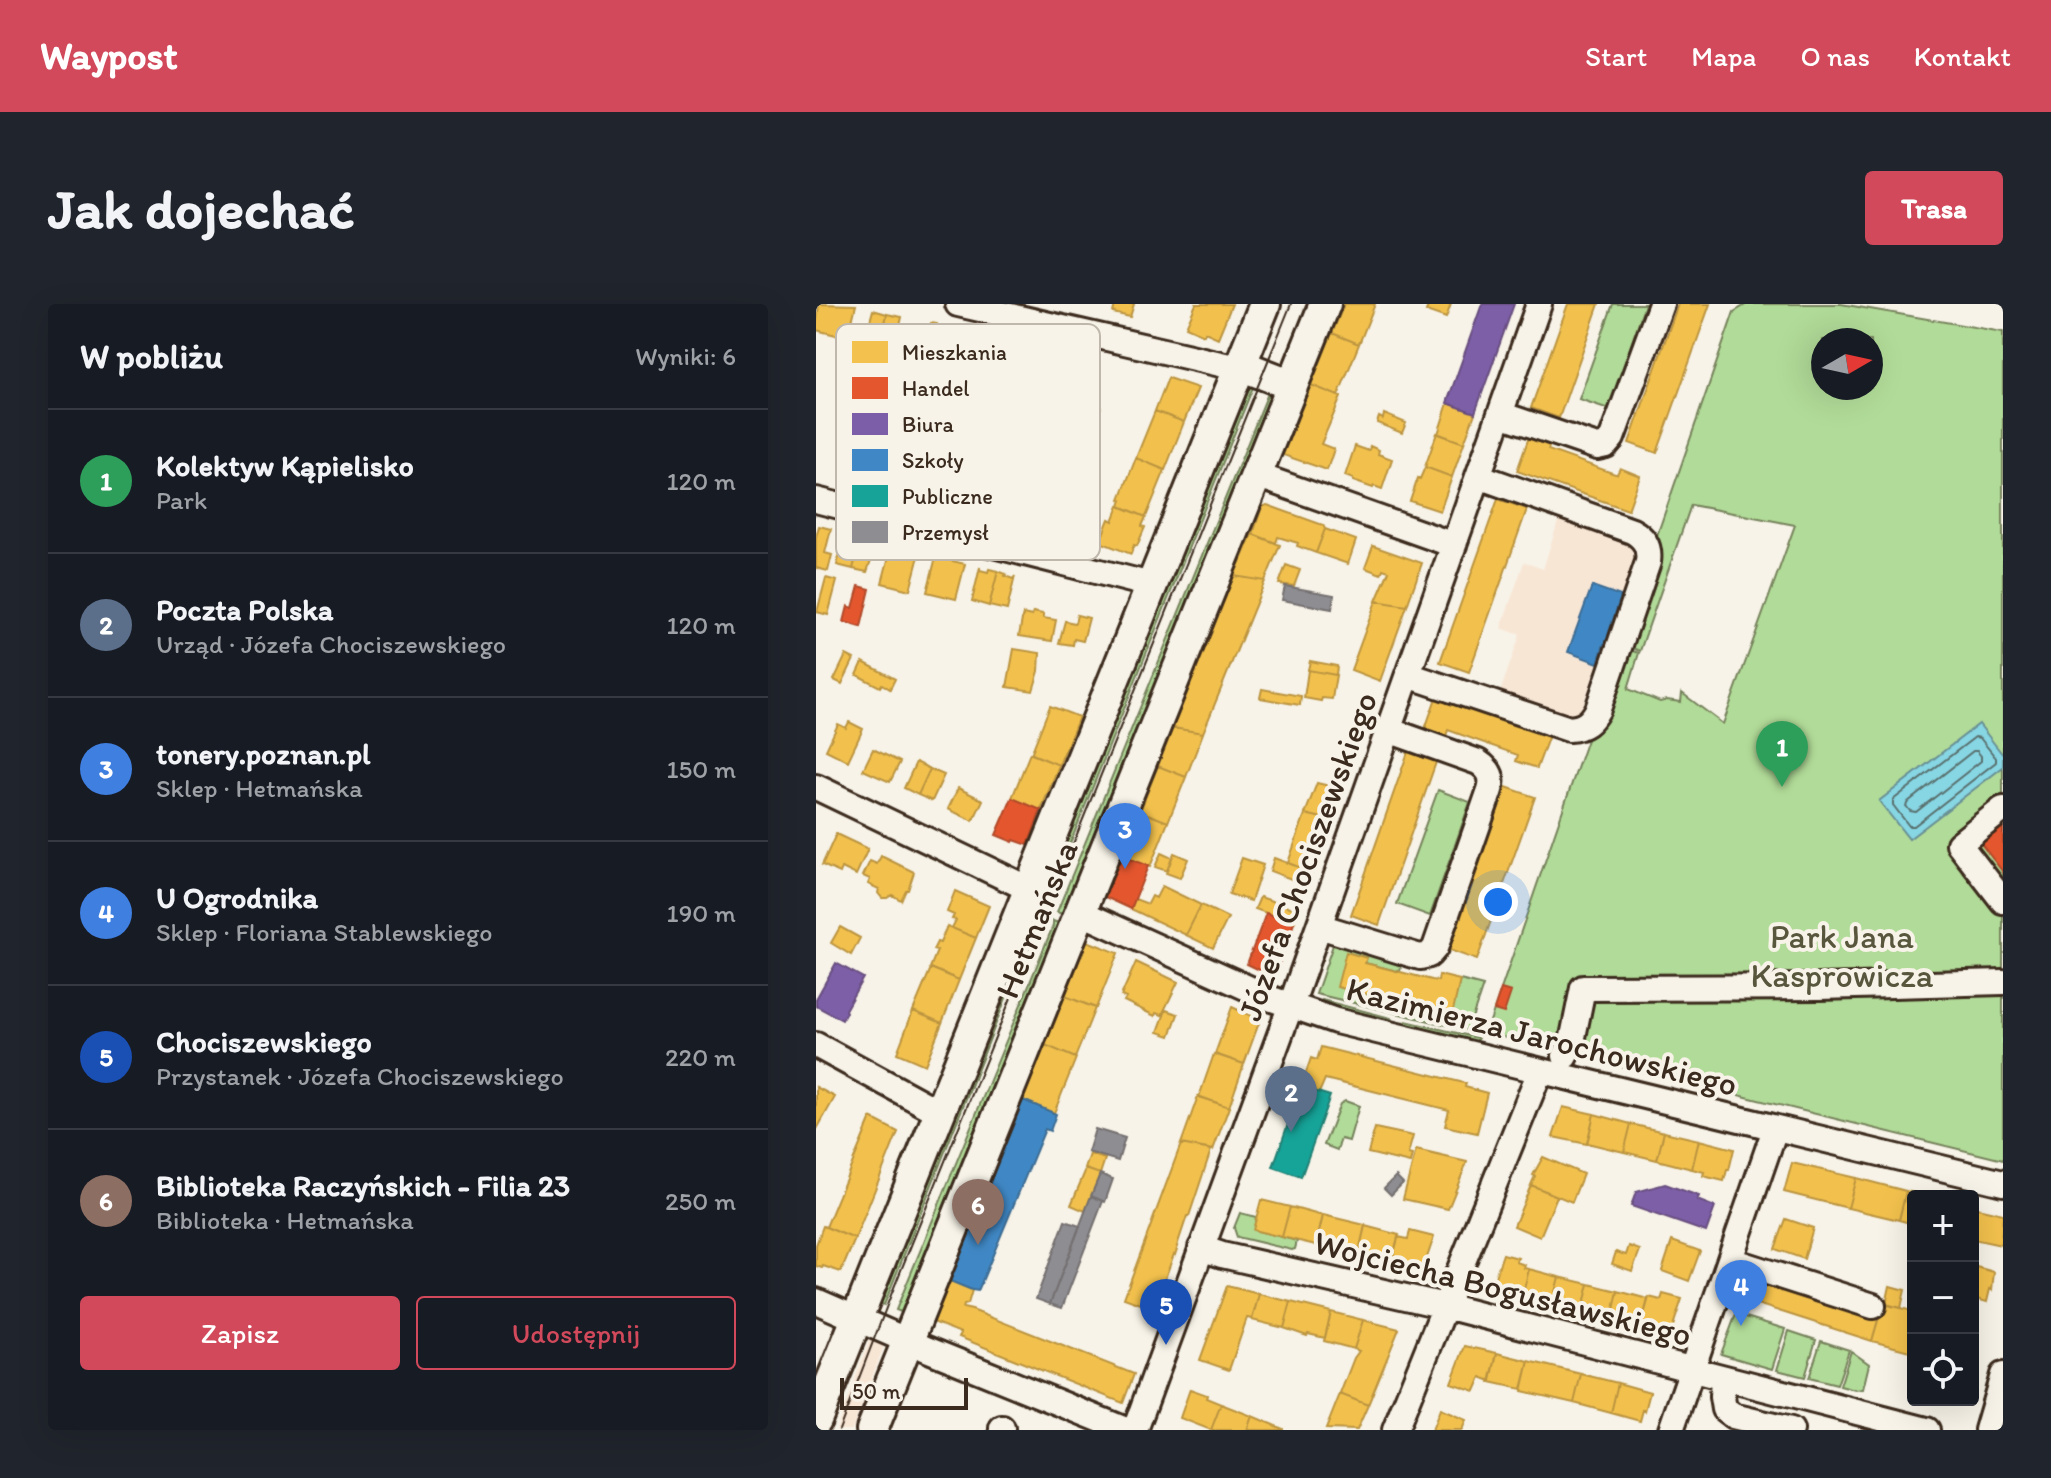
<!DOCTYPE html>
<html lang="pl">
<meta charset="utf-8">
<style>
body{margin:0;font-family:Itim,sans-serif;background:#20242c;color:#f1f3f6}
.controls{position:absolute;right:24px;bottom:24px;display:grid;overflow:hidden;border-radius:8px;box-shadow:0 8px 32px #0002}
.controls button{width:72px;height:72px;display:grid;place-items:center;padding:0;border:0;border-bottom:2px solid #363941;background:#171b24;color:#f1f3f6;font:40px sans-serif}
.compass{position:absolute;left:995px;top:24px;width:72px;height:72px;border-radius:50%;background:#171b24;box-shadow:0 8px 32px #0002;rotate:81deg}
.scale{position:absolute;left:24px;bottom:20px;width:128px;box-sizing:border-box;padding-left:8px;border:4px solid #3b2a1e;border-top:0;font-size:22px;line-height:28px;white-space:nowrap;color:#3b2a1e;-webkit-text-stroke:6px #f7f3e8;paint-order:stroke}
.you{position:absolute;left:682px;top:598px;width:28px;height:28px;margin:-20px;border:6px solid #fff;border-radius:50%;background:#1a73e8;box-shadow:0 0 0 12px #1a73e833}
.badge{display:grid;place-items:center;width:52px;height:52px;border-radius:50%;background:#d1495b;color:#fff;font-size:26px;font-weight:700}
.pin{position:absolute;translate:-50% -66px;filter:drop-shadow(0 2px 4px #0008)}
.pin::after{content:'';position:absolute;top:42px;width:28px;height:24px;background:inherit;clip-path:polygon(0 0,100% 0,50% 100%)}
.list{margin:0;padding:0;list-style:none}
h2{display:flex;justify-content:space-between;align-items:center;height:104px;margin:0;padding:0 32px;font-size:34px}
h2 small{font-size:26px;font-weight:400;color:#9ea1a6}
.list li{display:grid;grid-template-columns:52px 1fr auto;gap:24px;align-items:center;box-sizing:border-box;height:144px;padding:0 32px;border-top:2px solid #363941}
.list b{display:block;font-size:30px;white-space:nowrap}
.list p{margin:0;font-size:26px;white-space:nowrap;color:#9ea1a6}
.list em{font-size:26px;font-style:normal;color:#9ea1a6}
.actions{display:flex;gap:16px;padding:24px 32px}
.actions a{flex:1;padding:18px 0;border:2px solid #d1495b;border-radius:8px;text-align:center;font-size:28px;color:#d1495b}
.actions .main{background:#d1495b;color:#fff}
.icon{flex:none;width:44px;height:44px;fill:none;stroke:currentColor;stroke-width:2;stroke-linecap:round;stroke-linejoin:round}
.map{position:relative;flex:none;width:1187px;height:1126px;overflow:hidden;border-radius:8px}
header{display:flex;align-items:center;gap:48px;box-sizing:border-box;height:112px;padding:0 40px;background:#d1495b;color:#fff}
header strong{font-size:38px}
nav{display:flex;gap:44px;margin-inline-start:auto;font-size:28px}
.intro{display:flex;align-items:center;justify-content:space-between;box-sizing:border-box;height:192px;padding:0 48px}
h1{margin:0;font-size:56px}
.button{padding:20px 36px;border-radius:8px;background:#d1495b;color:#fff;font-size:28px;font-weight:700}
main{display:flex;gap:48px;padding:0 48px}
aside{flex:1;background:#171b24;border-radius:8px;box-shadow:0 8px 32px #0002}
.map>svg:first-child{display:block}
</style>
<header>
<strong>Waypost</strong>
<nav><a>Start</a><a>Mapa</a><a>O nas</a><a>Kontakt</a></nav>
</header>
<div class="intro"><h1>Jak dojechać</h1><a class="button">Trasa</a></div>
<main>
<aside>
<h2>W pobliżu<small>Wyniki: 6</small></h2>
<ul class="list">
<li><span class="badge" style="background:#2e9e5b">1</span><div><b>Kolektyw Kąpielisko</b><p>Park</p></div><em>120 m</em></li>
<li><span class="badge" style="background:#5c6f8a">2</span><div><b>Poczta Polska</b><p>Urząd · Józefa Chociszewskiego</p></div><em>120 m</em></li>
<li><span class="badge" style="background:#3f7fe0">3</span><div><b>tonery.poznan.pl</b><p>Sklep · Hetmańska</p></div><em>150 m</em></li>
<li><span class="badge" style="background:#3f7fe0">4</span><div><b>U Ogrodnika</b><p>Sklep · Floriana Stablewskiego</p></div><em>190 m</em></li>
<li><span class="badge" style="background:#1a4fb4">5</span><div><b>Chociszewskiego</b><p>Przystanek · Józefa Chociszewskiego</p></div><em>220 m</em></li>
<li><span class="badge" style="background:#8d6e63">6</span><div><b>Biblioteka Raczyńskich - Filia 23</b><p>Biblioteka · Hetmańska</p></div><em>250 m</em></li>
</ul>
<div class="actions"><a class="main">Zapisz</a><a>Udostępnij</a></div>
</aside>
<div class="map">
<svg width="1187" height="1126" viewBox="0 0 1187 1126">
<rect width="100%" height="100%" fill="#f7f3e8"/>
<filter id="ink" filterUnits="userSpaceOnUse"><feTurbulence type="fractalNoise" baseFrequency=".0125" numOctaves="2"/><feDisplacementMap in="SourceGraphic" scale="16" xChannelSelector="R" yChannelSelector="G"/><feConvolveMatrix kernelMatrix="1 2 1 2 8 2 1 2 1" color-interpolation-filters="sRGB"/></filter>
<g filter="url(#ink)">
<!-- built -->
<path fill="#f8e6d5" d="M744 211 815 236 822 244 792 330 796 332 788 341 763 413 752 415 683 391 704 331 685 324 708 258 727 265Z
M55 1032 69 1039 36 1126H20Z"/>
<!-- green -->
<path fill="#b1db98" stroke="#76825b" stroke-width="2" fill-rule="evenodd" d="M797 0H829L793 105 763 95Z
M931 0H1025L1187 28V856L670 729 776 421 807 344 823 349 812 385 844 398 851 396 865 398 866 389 907 420 979 221 875 201 824 347 808 341 836 246 918 8ZM1007 36H1055V84H1007Z
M426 79 437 83 257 532 227 602 217 598Z
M452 89 462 93 252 613 241 608Z
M622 486 654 498 614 612 581 600Z
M214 607 223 611 68 1001 57 997Z
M237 617 248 621 92 1011 80 1006 237 622Z
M518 638 587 656 584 667H581L549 659 550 653 530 649 522 683 635 711 644 676 667 682 652 726 500 690Z
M506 696 575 714 577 718 586 720 590 717 662 734 658 740 503 701Z
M529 797 543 802 533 837 525 835 521 846 508 841 524 800Z
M424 909 440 913 438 926 481 937 479 945 476 946 421 933 418 924Z
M920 1010 969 1025 956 1065 905 1050Z
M973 1027 1000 1036 989 1073 961 1066Z
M1005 1037 1033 1046 1021 1081 993 1074Z
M1035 1047 1053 1060 1047 1085 1039 1086 1024 1082Z"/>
<!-- water -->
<path fill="#87d6e4" stroke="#699195" stroke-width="2" d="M1163 420 1187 451V463L1093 535 1063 497Z"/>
<!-- homes -->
<path fill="#f2c14e" stroke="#bb9440" stroke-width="2" d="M3 0 40 1 32 34 0 26Z
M299 0H318L314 13 297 9Z
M380 0H416L402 34 389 28 388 31 370 23Z
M528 0H559L543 40 516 29Z
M613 0H635L630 14 610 7Z
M752 0H783L743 114 715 104Z
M862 0H894L841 149 813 139Z
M57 6 71 10 64 42 48 39Z
M71 10 86 13 79 45 64 42Z
M115 19 121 20 114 52 99 49 105 21 114 23Z
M516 29 543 40 522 92 495 81Z
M352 74 382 84 368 118 339 107Z
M495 81 525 93 505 140 518 145 511 166 467 151Z
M274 99 285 102 276 141 263 138Z
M632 99 659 109 648 139 622 130Z
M339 107 368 118 349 166 320 154Z
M568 110 590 119 586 129 561 119 563 113 567 115Z
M621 129 648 139 636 173 609 163Z
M713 133 734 140 732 146 799 170H801L804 164 824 172 812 206 701 167Z
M539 142 553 147 554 142 563 146 562 150 576 155 566 185 558 182 557 184 537 177V175L529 172Z
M320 154 349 166 330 213 304 202 306 196 304 195Z
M609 163 636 173 624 207 594 197 602 174 604 175Z
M682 195 711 205 653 368 624 358Z
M451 201 507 221 509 225 500 249 481 242 482 239 462 233 460 239 437 230 446 203Z
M303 202 330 213 326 222 329 223 321 242 318 241 315 250 284 238 293 215 297 217Z
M3 222 15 225 9 249 16 251 12 267 0 264V233Z
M509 225 540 236 532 260 500 249Z
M33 230 45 233 37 265 21 261 25 245 28 246Z
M436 230 464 241 449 277 418 272Z
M45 233 57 236 53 252 56 253 51 268 37 265Z
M76 241 104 248 94 286 66 279Z
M557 242 606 259 591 302 560 297 573 267 567 265 565 270 549 264Z
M120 253 149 260 140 295 111 288Z
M470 261 484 266 478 282 463 280Z
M164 263V266L172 268 173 265 182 267 173 302 156 297Z
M182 267 190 270 189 272 197 275 199 272 191 306 173 302Z
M418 272 449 277 387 429 357 424Z
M10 274 21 277 12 311 1 308Z
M560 297 591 302 564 377 535 366Z
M217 308 227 310V314L240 316 236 337 203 332 207 310 216 312Z
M261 311 273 314 267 337 258 335 257 341 243 339 249 317 259 319Z
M198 345 224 349 223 367 217 387 191 383Z
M30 351 38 355 26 380 18 376Z
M494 357 521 362 520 371 492 366Z
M47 358 79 375 74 385 66 380 64 383 41 371Z
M492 366 520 371 516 395 506 394 505 397 488 394Z
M446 385 485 392 484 401 444 394Z
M621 391 733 431 721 464 700 457 702 451 632 426 630 432 609 425Z
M234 402 263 413 243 461 215 450Z
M33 418 47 425 32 457 10 446 22 420 30 424Z
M357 424 387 429 370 473 342 462Z
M57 445 84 458 74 478 47 466Z
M592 448 620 458 563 621 535 611Z
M214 449 243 461 225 506 196 494Z
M100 458 114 465 102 491 88 484Z
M342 462 370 473 352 518 324 507Z
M114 465 128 471 116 497 102 491Z
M501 479 526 485 515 516 489 510Z
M690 483 719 493 661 656 633 646Z
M142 484 167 496 157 517 132 505Z
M324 507 352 518 334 563 306 552Z
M489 510 515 516 496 568 472 559Z
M20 530 52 545 40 571 26 564 24 569 6 561Z
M345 549 356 554 351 567 339 563Z
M358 549 372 555 364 574 350 569Z
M65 552 98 568 92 586H90L85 596 76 591 71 594H66L62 589 63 585 52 580 54 575 47 572 54 557 61 560Z
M426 554 447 561 435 597 413 590Z
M458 554 496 568 491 581 454 567Z
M346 582 385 601 370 631 315 605 319 595 332 600 336 592 340 594Z
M139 587 173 602 160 634 136 624 140 616 136 615 138 611 131 608Z
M444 593 483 606 478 619 439 605Z
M385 601 412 614 397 644 370 631Z
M131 622 160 634 143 676 114 664 121 647 117 646 121 638 124 639Z
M24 623 44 634 35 651 15 639Z
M271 637 302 649 280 704 249 692Z
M530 648 551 654 549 659 616 676 622 677 623 671 644 676 636 711 521 683Z
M320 658 362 678 346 711 340 709 339 712 308 697 310 694 305 692Z
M115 664 143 676 126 719 97 707Z
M249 692 279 704 259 754 229 741Z
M416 703 444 716 428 760 399 750Z
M350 706 362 710 354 732 342 728Z
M97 707 126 719 109 761 81 749Z
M229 741 260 754 238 809 207 796Z
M505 743 648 779H650L649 783 671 789 661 829 629 822 633 806 509 775 503 789 485 783 495 754 501 756Z
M398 750 428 760 413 803 383 793Z
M0 783 19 793 0 827Z
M382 792 413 803 397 846 365 840Z
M747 803 778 810 771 840 737 833Z
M778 810 815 820 808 848 771 839Z
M55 814 82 828 39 935 10 923Z
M815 820 848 828 841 856 808 848Z
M559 824 597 832 592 850 596 851 594 859 552 849Z
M848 828 883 836 876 865 841 856Z
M883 836 918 845 913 866H911L908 877 887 872 888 868 876 865Z
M365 840 395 846 373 912H371L361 942H362L359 951 358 950 347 980 349 981 345 990 344 989 338 1005 308 994Z
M600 846 651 858 632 905 587 895Z
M274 850 289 855 284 870 269 865Z
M727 853 767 870 756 898 715 881 719 872 717 871Z
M976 859 1040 874 1032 904 968 888Z
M270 865 284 870 269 907 255 901Z
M1040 874 1090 887 1083 916 1032 904Z
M715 881 741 892 724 933 698 922Z
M1090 887 1112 892H1097V920L1083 916Z
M445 896 474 903 466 933 437 926Z
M474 903 507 912 500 941 466 933Z
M1157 903 1187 910 1185 941 1157 935Z
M507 911 549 921 542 952 500 941Z
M970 915 997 924 988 955 959 945Z
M7 922 39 935 25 968 7 962 6 964 0 962V941Z
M549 922 583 931 575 960 542 952Z
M594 927 618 933 606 968 575 960 582 933 592 935Z
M856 937 884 947 873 977 846 967Z
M813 942 824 946 816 967 796 960 800 948 810 951Z
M687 950 702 954 700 958 709 961 708 964 713 965 706 993 675 984Z
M1157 962 1178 968 1176 986 1174 985 1171 998 1157 994Z
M713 965 743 973 736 1000 706 993Z
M743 973 773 980 766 1008 736 1000Z
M949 975 1063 1012 1056 1037 941 1000Z
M134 977 156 986 152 1000 148 1001 147 1004 156 1006 318 1070 307 1099 143 1033 145 1029 117 1018Z
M773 980 802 987 796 1015 766 1008Z
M411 982 443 990 436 1015 431 1014 413 1066 384 1056Z
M1074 982 1089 986 1085 1004 1070 1000Z
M802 987 832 995 825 1022 796 1015Z
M443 990 475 998 468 1024 436 1016Z
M847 990 866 995 855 1028 825 1022 833 993 845 996Z
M475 998 515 1008 509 1034 492 1030 491 1032 468 1024Z
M1067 1000 1097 1007V1048L1056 1037Z
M515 1008 547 1016 538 1045 508 1037Z
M547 1016 583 1025 552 1101 524 1090 538 1054 543 1047 538 1045Z
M649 1042 681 1049 675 1077 665 1073 659 1087 635 1079Z
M681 1049 713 1057 706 1085 674 1078Z
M713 1057 765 1070 758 1099 706 1087Z
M765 1070 802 1079 795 1109 758 1099Z
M802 1079 834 1088 829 1107 827 1106 824 1117 795 1109Z
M374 1085 391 1091 390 1094 405 1100 395 1126 364 1114Z
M524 1090 552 1101 541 1126 510 1125Z
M405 1100 436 1112 431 1126H395Z
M624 1105 650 1116 646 1126H616Z
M436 1112 467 1125V1126H431Z"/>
<!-- shops -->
<path fill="#e4572e" stroke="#b14a29" stroke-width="2" d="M43 282 54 285 45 323 28 318 32 302 37 304Z
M196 494 225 506 212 541 198 536 197 538 180 531Z
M1187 516V568L1162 536Z
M306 552 332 562 315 605 289 593Z
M450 609 478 619 458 673 431 660Z
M685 685 695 688 688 709 678 706Z"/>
<!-- offices -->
<path fill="#7b5ea7" stroke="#684e7e" stroke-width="2" d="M666 0H698L659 109 631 99Z
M20 659 47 674 29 706 30 708 26 716 0 702V695Z
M849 880 883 892 881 896 899 903 890 928 815 902 820 888Z"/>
<!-- schools -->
<path fill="#3f88c5" stroke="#3e6c93" stroke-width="2" d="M776 282 805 292 792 331 796 332 793 342 788 340 782 359 752 348Z
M207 796 240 810 234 827 229 825 162 987 156 986 134 977Z"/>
<!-- public -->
<path fill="#17a398" stroke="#227f73" stroke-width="2" d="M485 783 514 792 485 873 457 863Z"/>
<!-- industry -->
<path fill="#8d8d92" stroke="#746f6f" stroke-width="2" d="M469 282 518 291 516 305 466 296Z
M279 825 309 834 302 857 272 848Z
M284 870 297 875 289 898 275 892Z
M580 872 587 879 575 891 568 884Z
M275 892 287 897 246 1004 234 1000Z
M249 917 264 922 234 1000 220 995Z"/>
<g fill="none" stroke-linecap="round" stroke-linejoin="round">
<!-- shore -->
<path stroke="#596f6d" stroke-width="2" d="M1159 433 1164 434 1180 454V458L1098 522H1093L1077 501V496Z
M1157 447H1161L1165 452V457L1100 508 1094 507 1090 502 1092 498Z"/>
<defs>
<path id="minor" d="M142 0 422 64
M684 110 781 143 790 141 796 134 845 0
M440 171 638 241
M0 196 335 281
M592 371 753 425C768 424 775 418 782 405L832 258C834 244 829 234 816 227L662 172
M0 483 213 585
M1187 505 1143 540 1187 597
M264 608 456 695 520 717 1187 879
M503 622 604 653 613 651 619 644 674 486C678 473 673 465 662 458L572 426
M0 741 123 808
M749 752 757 733 767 684 1003 683 1187 678
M385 944 406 951 629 1002 1111 1126
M914 956 1057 1002
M0 997 108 1044 310 1126
M907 1074 906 1093 908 1105 917 1112 975 1126
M186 1126V1124
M319 1126 480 687 723 0
M579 1126 724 767
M855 1126 959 825
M1171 1126 1187 1071"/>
<path id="major" d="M422 64 437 66 476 81
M0 1116 449 0
M56 1126 509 0"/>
</defs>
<!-- minor casing -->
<use href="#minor" stroke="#3b2a1e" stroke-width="30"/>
<!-- major casing -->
<use href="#major" stroke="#3b2a1e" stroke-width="36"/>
<!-- minor -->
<use href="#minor" stroke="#f7f3e8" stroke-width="24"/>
<!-- major -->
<use href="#major" stroke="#f7f3e8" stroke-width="30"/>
<!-- tram -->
<path stroke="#3b2a1e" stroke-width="2" d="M23 1126 75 991 475 0"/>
</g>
</g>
<g text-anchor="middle" stroke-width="8" stroke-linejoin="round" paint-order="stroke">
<!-- street labels -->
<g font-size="34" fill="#3b2a1e" stroke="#f7f3e8">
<text transform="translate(491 552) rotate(-70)" y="12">Józefa Chociszewskiego</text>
<text transform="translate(220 615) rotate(-68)" y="12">Hetmańska</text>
<text transform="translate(726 732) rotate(14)" y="12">Kazimierza Jarochowskiego</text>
<text transform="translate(687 984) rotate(14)" y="12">Wojciecha Bogusławskiego</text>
</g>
<!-- park labels -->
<g font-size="34" fill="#58563c" stroke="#f7f3e8">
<text x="1026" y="644">Park Jana<tspan x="1026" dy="39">Kasprowicza</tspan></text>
</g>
</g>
<!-- legend -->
<rect x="20" y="20" width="264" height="236" rx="12" fill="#f7f3e8" stroke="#bfb7ab" stroke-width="2"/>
<rect x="36" y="37" width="36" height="22" fill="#f2c14e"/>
<rect x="36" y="73" width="36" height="22" fill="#e4572e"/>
<rect x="36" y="109" width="36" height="22" fill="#7b5ea7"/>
<rect x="36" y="145" width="36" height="22" fill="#3f88c5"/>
<rect x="36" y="181" width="36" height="22" fill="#17a398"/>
<rect x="36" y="217" width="36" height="22" fill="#8d8d92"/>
<g font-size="22" fill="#3b2a1e">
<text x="86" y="56">Mieszkania</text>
<text x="86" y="92">Handel</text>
<text x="86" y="128">Biura</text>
<text x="86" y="164">Szkoły</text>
<text x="86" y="200">Publiczne</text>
<text x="86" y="236">Przemysł</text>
</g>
</svg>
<div class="controls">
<button>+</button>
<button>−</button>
<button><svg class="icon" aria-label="locate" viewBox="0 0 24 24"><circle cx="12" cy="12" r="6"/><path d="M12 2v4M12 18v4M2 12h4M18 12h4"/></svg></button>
</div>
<svg class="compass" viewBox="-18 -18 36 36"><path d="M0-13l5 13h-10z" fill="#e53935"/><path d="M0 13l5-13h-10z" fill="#9ea1a6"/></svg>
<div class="scale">50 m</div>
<div class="you"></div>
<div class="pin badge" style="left:966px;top:483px;background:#2e9e5b">1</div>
<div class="pin badge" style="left:475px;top:828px;background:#5c6f8a">2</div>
<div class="pin badge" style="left:309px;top:565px;background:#3f7fe0">3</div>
<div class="pin badge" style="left:925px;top:1022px;background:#3f7fe0">4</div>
<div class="pin badge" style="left:350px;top:1041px;background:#1a4fb4">5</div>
<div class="pin badge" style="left:162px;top:941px;background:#8d6e63">6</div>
</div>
</main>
